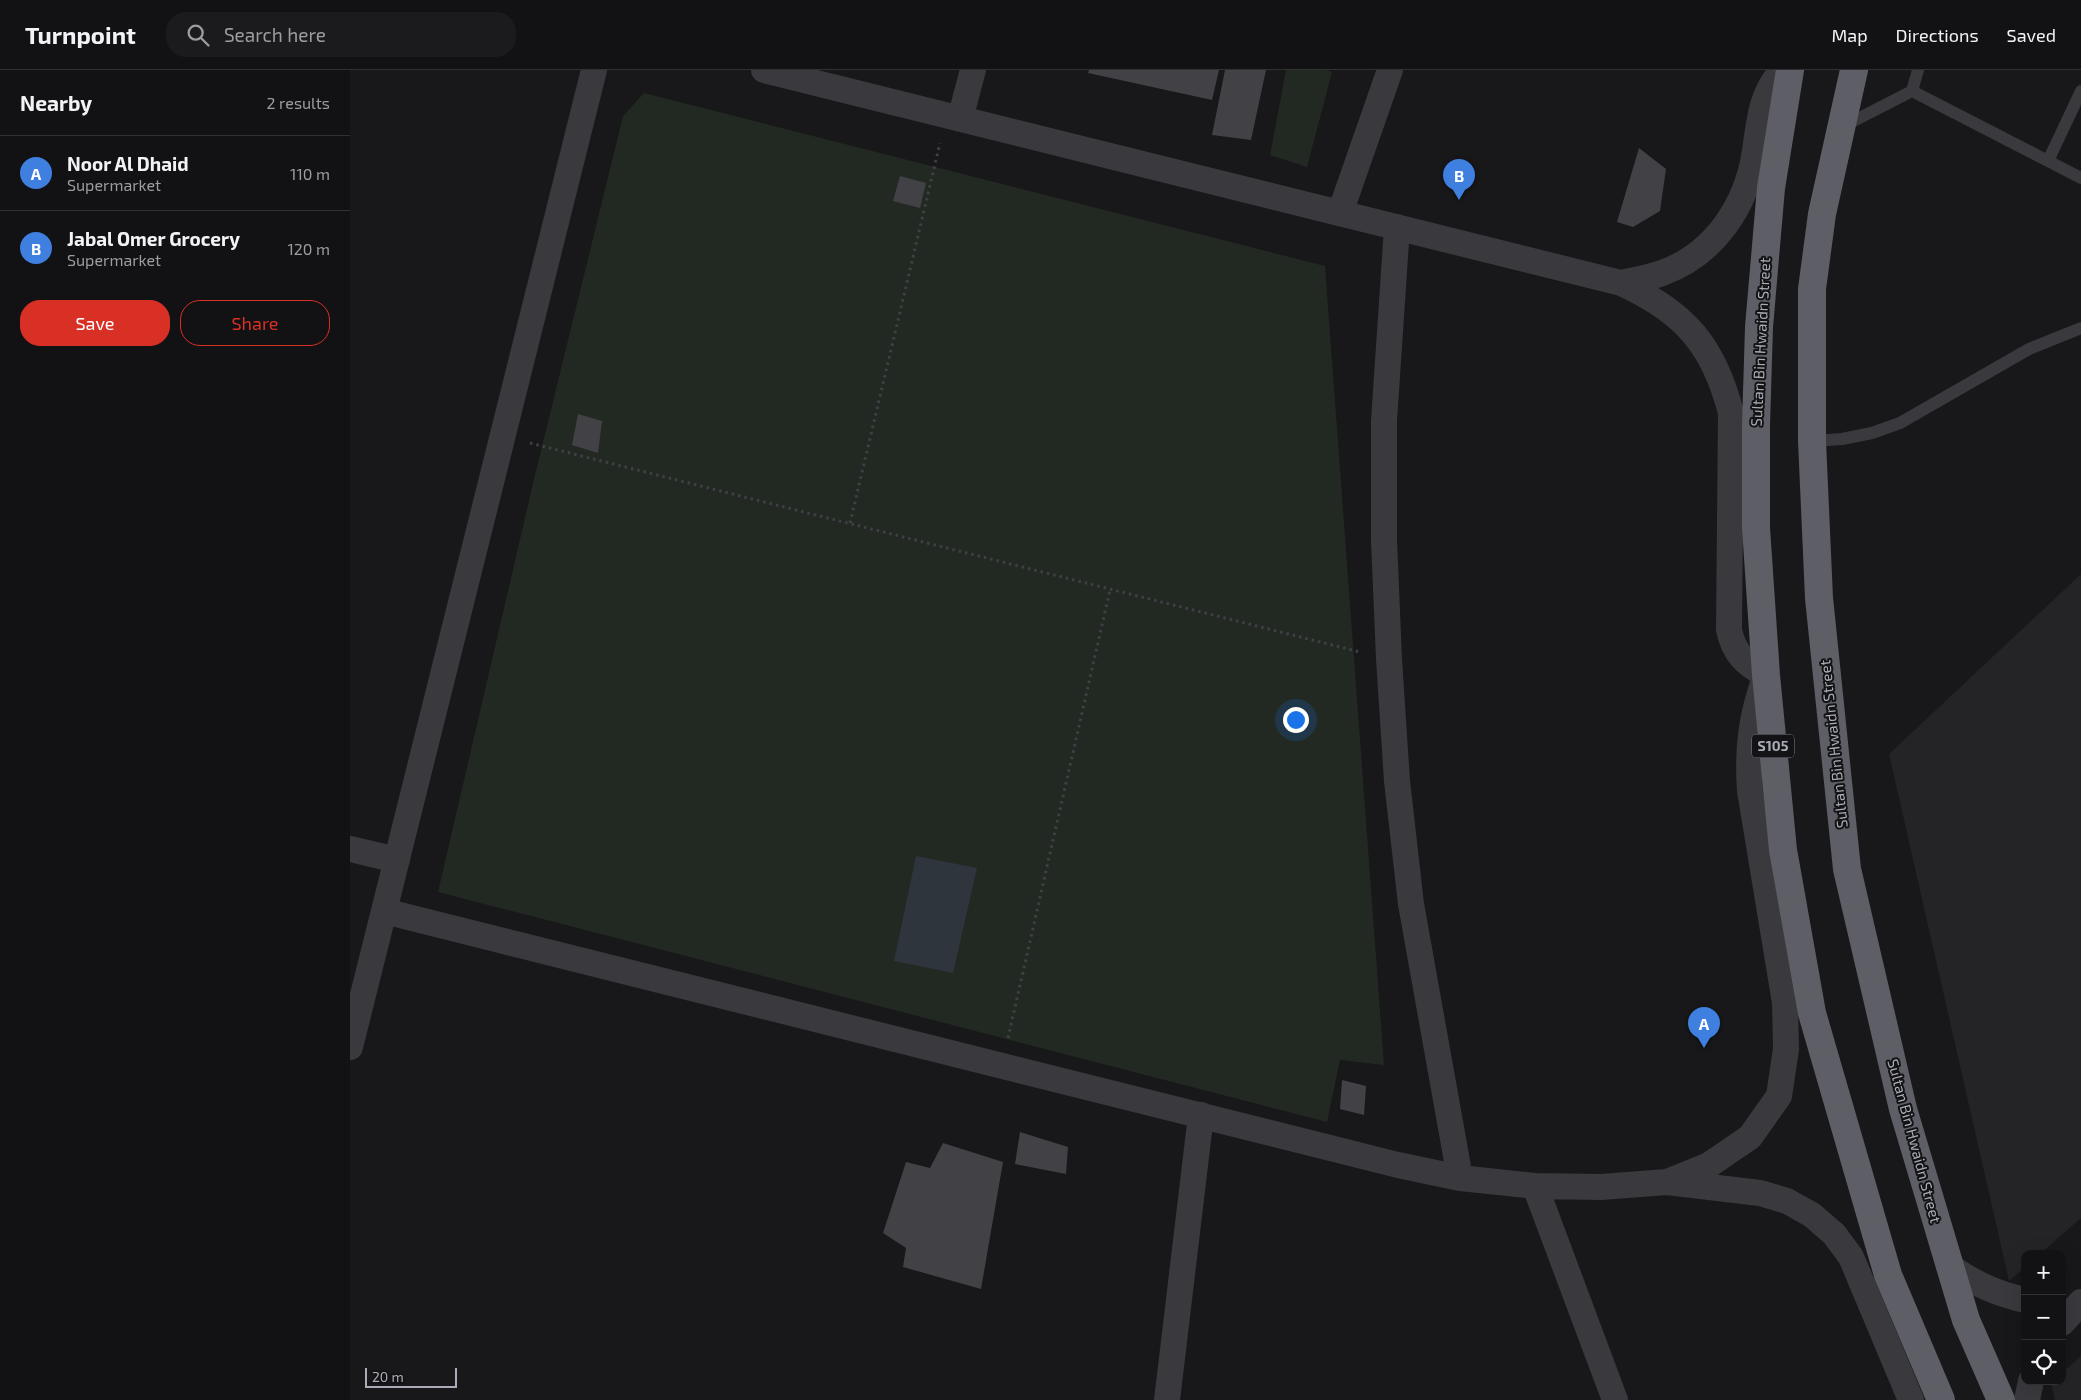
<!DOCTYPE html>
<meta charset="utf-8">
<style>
body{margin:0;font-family:"Exo 2",sans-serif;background:#1b1a1c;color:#f1f3f6}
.controls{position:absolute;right:15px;bottom:15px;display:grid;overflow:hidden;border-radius:10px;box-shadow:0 5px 20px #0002}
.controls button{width:45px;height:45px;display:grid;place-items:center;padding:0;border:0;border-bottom:1px solid #313133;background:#121113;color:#f1f3f6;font:25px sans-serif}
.scale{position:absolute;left:15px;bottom:12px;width:92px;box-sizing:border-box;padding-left:5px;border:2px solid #aaadb8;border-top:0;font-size:14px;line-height:18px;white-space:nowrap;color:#aaadb8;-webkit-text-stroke:4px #131214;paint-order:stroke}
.you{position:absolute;left:945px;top:649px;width:18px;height:18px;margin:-12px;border:4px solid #fff;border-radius:50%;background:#1a73e8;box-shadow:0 0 0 8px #1a73e833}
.badge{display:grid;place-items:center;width:32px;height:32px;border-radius:50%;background:#d93025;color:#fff;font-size:16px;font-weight:700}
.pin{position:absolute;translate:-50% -41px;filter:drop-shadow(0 1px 2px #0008)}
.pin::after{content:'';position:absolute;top:26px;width:18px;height:15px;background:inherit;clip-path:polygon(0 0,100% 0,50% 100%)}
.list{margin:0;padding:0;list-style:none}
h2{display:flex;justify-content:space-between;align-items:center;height:65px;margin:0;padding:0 20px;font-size:21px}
h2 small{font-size:16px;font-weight:400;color:#9c9da0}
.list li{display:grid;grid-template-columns:32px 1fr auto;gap:15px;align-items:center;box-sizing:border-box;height:75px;padding:0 20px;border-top:1px solid #313133}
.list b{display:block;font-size:19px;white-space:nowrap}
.list p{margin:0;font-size:16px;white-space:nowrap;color:#9c9da0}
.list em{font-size:16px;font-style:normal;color:#9c9da0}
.actions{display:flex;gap:10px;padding:15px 20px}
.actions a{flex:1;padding:11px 0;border:1px solid #d93025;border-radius:20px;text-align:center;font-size:18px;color:#d93025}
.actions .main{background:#d93025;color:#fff}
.icon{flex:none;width:28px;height:28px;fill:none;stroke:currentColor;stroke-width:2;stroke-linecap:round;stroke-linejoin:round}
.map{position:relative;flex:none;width:1731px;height:1330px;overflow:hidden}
header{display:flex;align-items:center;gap:30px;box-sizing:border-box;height:70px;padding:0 25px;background:#121113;border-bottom:1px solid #313133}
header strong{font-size:24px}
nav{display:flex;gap:28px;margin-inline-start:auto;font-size:18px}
.search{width:350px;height:45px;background:#1b1a1c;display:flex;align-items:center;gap:12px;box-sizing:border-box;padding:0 18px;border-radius:20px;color:#9c9da0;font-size:19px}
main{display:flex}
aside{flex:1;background:#121113}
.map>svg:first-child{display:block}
</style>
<header>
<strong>Turnpoint</strong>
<div class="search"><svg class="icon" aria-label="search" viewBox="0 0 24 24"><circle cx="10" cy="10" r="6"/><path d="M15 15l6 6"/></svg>Search here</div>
<nav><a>Map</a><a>Directions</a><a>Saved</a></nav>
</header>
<main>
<aside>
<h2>Nearby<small>2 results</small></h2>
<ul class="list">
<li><span class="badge" style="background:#3f7fe0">A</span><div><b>Noor Al Dhaid</b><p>Supermarket</p></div><em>110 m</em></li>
<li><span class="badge" style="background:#3f7fe0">B</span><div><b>Jabal Omer Grocery</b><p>Supermarket</p></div><em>120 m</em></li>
</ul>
<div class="actions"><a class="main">Save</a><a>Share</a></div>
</aside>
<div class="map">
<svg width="1731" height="1330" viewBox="0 0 1731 1330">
<rect width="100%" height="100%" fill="#181719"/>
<!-- built -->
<path fill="#242326" d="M1731 504V1148L1690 1184H1675V1197L1659 1211 1539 684Z
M1731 1286V1330H1705L1701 1313 1712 1311V1303Z"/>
<!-- green -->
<path fill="#222923" d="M936 0H976L982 2 957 97 920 85Z
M294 23 975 196 1034 995 990 990 977 1052 88 822 185 405 273 46Z"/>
<!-- water -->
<path fill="#2e353d" d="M566 786 627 798 603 903 544 891Z"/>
<!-- building -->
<path fill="#424246" d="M739 0H869L862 30 738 3Z
M875 0H916L901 70 862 65Z
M1289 78 1316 99 1310 141 1283 157 1267 152Z
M550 106 576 113 570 138 543 131Z
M228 344 252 351 248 383 222 375Z
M992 1010 1016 1016 1014 1045 990 1039Z
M670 1062 718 1077 716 1104 665 1094Z
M593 1073 653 1092 631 1219 553 1197 556 1178 533 1163 556 1092 580 1098Z"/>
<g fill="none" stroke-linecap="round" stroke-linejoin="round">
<!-- path -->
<path stroke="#3f4045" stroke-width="3" stroke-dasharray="2.5 4" stroke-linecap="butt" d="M180 373 1010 582
M500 453 590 73
M658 968 760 520"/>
<!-- service -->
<path stroke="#39393e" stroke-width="12" d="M1562 21 1731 108
M1492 57 1562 21 1568 0
M1698 91 1731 21
M1462 371 1492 369 1522 363 1550 353 1679 279 1731 258"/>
<!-- minor -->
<path stroke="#39393e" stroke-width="26" d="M414 0 1271 213C1335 242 1364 276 1381 343L1379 560C1384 583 1395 594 1416 605 1401 646 1397 678 1400 721L1435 933 1436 979 1429 1026 1400 1067 1359 1095 1317 1112
M610 49 623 0
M990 143 1040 0
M1047 157 1034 351V470L1039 589 1047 711 1061 834 1110 1108
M1271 213C1284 210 1299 208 1312 203 1365 184 1397 135 1405 81 1409 52 1411 22 1433 0
M0 779 47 790
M34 841 1048 1095 1110 1108 1185 1116 1251 1117 1317 1112 1410 1123 1437 1131 1462 1145 1484 1164 1501 1187 1561 1330
M0 977 244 0
M1185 1116 1265 1330
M1599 1196C1624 1213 1644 1223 1675 1230
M1712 1253 1731 1232
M817 1330 851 1045
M1677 1330 1681 1311"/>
<!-- trunk -->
<path stroke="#5d5e66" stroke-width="28" d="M1440 0 1421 118 1409 257 1406 355V458L1416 605 1433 780 1462 943 1538 1205 1591 1330
M1504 0 1472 144 1462 219V371L1469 528 1497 799 1553 1039 1616 1250 1651 1330"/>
</g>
<g text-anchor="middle" stroke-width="4" stroke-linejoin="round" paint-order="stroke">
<!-- shield labels -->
<rect fill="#131214" stroke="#7d7e87" stroke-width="1" x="1402" y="664.5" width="42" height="23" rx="4"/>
<g font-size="14" font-weight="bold" fill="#aaadb8">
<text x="1423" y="681">S105</text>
</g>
<!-- street labels -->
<g font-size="15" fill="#aaadb8" stroke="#131214">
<text transform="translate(1411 272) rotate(-87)" y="5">Sultan Bin Hwaidn Street</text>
<text transform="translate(1484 674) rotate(-96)" y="5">Sultan Bin Hwaidn Street</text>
<text transform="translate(1564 1071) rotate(75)" y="5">Sultan Bin Hwaidn Street</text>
</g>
</g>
</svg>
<div class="controls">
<button>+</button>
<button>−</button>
<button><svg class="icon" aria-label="locate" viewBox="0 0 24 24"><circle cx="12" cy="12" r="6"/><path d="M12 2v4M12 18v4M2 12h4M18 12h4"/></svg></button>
</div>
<div class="scale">20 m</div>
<div class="you"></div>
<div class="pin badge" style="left:1354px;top:978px;background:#3f7fe0">A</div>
<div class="pin badge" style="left:1109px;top:130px;background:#3f7fe0">B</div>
</div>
</main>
